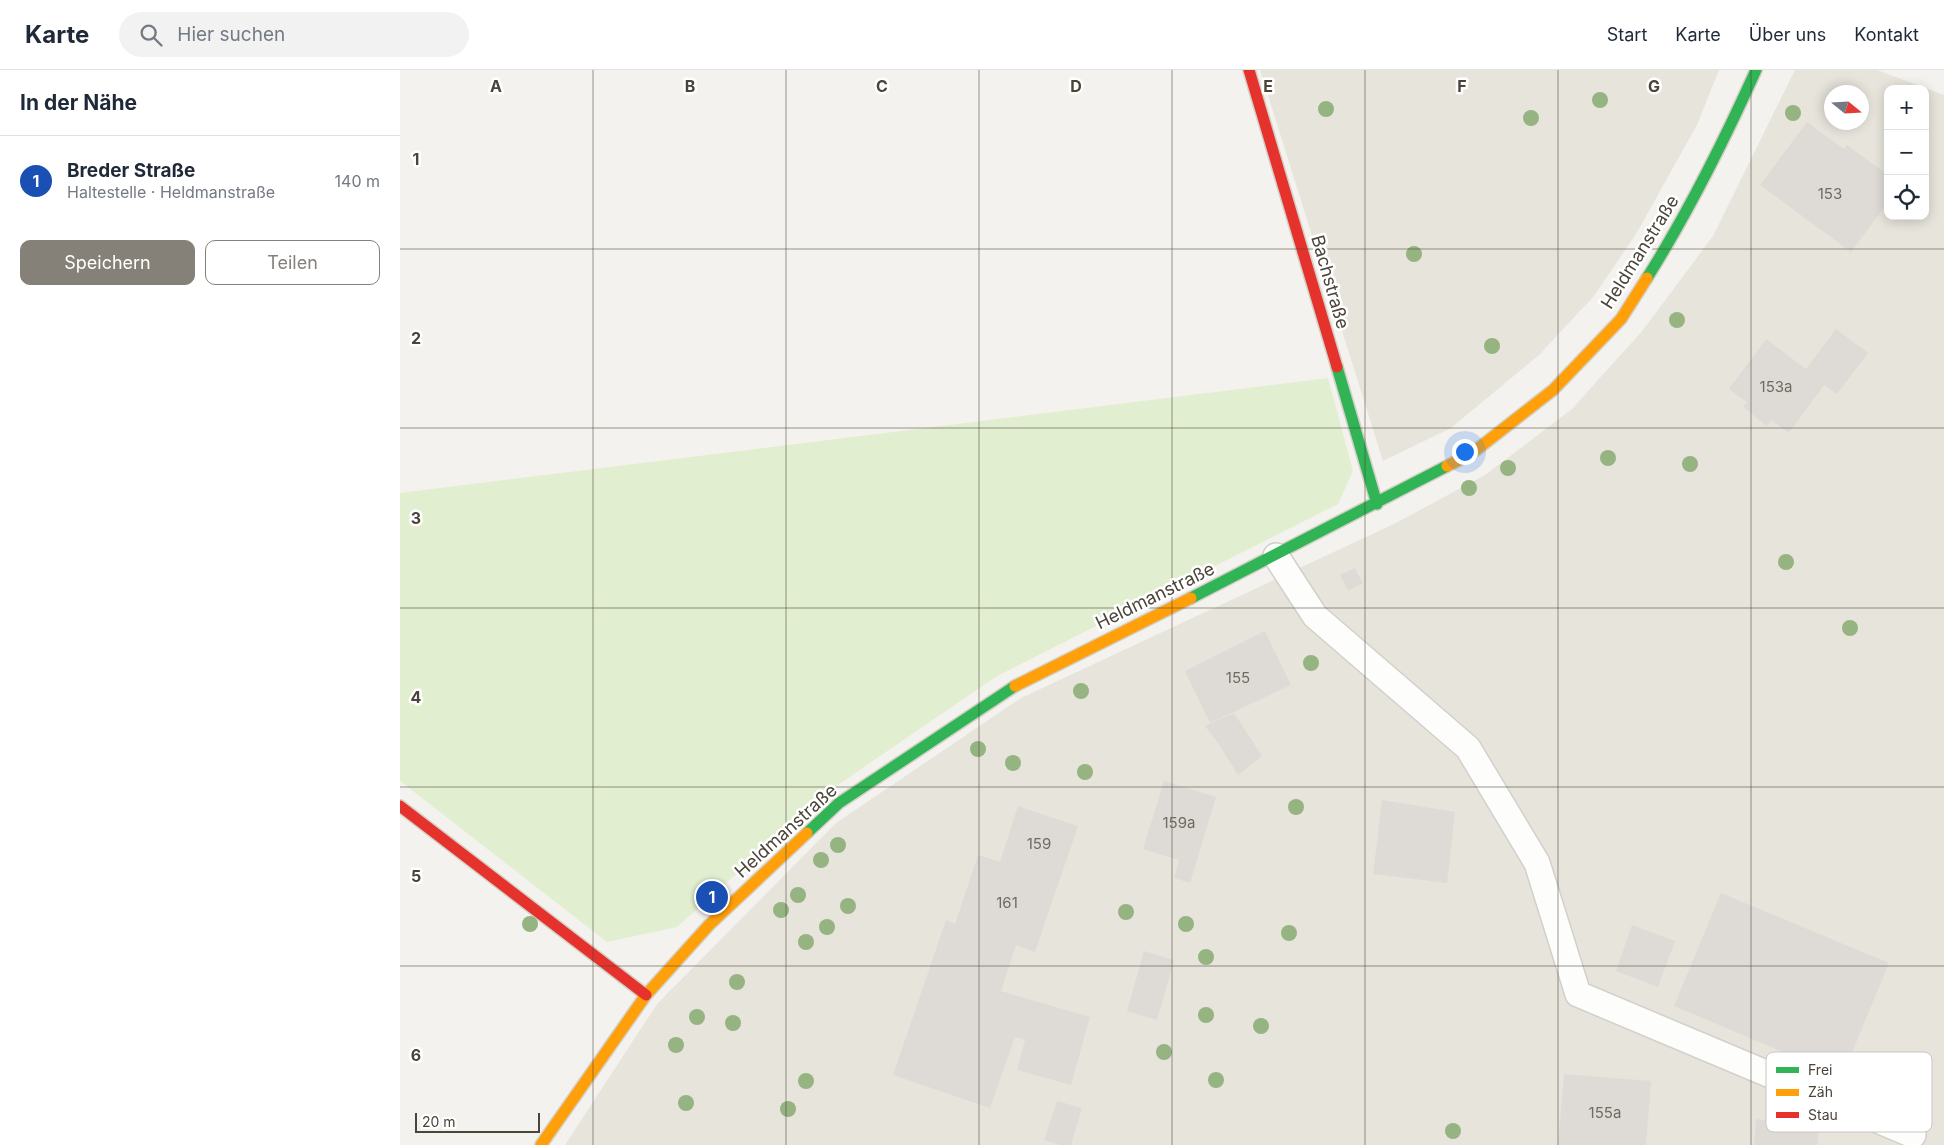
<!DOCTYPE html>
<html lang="de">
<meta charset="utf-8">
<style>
body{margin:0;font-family:Inter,sans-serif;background:#f2f2f3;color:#1f2937}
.controls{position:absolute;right:15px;top:15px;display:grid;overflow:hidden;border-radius:10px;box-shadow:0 2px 12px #0003}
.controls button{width:45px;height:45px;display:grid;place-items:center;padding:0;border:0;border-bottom:1px solid #e0e1e3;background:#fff;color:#1f2937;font:25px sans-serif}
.compass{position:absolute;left:1424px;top:15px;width:45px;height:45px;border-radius:50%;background:#fff;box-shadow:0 2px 12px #0003;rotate:108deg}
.scale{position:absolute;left:15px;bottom:12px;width:125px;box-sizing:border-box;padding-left:5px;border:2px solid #4b4439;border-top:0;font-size:14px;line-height:18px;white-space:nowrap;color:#4b4439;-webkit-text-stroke:4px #fff;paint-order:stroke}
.you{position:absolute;left:1064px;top:381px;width:18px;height:18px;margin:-12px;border:4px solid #fff;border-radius:50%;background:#1a73e8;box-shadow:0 0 0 8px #1a73e833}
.badge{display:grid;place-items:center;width:32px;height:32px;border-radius:50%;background:#868178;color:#fff;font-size:16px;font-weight:700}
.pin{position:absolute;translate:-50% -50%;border:2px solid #fff;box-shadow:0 1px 5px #0006}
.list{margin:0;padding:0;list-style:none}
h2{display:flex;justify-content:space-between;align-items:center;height:65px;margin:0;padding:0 20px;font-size:21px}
h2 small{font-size:16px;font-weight:400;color:#747a83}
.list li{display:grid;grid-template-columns:32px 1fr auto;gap:15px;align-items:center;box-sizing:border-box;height:90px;padding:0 20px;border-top:1px solid #e0e1e3}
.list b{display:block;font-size:19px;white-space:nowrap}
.list p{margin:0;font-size:16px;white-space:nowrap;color:#747a83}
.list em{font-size:16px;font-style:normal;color:#747a83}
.actions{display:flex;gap:10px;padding:15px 20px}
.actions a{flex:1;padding:11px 0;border:1px solid #868178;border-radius:10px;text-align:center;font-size:18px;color:#868178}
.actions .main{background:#868178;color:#fff}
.icon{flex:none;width:28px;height:28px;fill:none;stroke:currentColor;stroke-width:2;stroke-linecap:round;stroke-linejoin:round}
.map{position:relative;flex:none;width:1544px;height:1075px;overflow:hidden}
header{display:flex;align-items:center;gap:30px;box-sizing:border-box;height:70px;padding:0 25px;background:#fff;border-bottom:1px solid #e0e1e3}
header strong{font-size:24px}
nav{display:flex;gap:28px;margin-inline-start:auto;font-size:18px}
.search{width:350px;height:45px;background:#f2f2f3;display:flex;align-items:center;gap:12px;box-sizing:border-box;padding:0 18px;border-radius:28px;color:#747a83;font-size:19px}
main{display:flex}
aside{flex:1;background:#fff}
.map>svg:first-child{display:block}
</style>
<header>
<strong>Karte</strong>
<div class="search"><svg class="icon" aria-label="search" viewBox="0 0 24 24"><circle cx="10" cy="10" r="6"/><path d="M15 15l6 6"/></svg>Hier suchen</div>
<nav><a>Start</a><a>Karte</a><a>Über uns</a><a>Kontakt</a></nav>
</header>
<main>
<aside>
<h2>In der Nähe<small></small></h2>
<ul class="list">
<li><span class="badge" style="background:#1a4fb4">1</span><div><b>Breder Straße</b><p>Haltestelle · Heldmanstraße</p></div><em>140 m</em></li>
</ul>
<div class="actions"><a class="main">Speichern</a><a>Teilen</a></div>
</aside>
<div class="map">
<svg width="1544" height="1075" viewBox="0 0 1544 1075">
<rect width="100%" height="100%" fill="#f4f2ee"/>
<!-- residential -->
<path fill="#e7e4dc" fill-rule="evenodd" d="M860 0H1319L1297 55 1236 164 1194 226 1139 285 1051 358 983 391Z
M1395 0H1477L1544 25V1075H165L257 934 436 753 621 628 994 454 1085 405 1172 339 1243 260 1313 166ZM1488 19H1525V146H1488ZM1432 22H1462V52H1432Z"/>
<!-- green -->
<path fill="#e1eecf" d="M928 308 953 401 938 434 597 606 429 721 277 857 207 872 0 711V423Z"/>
<!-- building -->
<path fill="#dedbd6" d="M1407 52 1444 79 1447 75 1488 105V132L1451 182 1360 115Z
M1436 259 1468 283 1437 324 1424 315 1389 363 1371 350 1367 356 1343 337 1347 332 1329 319 1366 269 1406 299Z
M955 498 963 513 948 521 940 505Z
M865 561 891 615 810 653 785 601Z
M834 643 862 686 838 705 818 673 805 656Z
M764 711 816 727 790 813 774 808 779 790 743 779Z
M982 730 1055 742 1047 813 973 804Z
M618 736 678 756 635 882 616 875 601 921 690 947 671 1015 617 1000 625 970 615 967 590 1038 493 1005 546 850 555 854 578 785 600 792Z
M1321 823 1489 893 1442 1007 1274 936Z
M1232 855 1275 871 1258 917 1216 901Z
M744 881 774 890 757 950 727 941Z
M1164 1004 1251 1011 1246 1075H1158Z
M657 1031 682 1038 671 1075H660L644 1070Z
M1356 1049 1419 1056 1417 1075H1354Z"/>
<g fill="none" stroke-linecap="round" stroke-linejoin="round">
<defs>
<path id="lane" d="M876 486 915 546 1068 678 1137 793 1178 924 1513 1065"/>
<path id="fast" d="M1247 208C1289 141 1324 71 1356 0
M937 297 977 434
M791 528 1047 396
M407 763 439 733 615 616"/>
<path id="slow" d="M1047 396 1071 384 1153 320 1221 249 1247 208
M615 616 791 528
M141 1075 246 925 309 855 407 763"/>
<path id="jam" d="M849 0 937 297
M0 736 246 925"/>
</defs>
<!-- lane casing -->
<use href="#lane" stroke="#d2d0cb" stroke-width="28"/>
<!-- fast casing -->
<use href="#fast" stroke="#d3cfc5" stroke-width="14"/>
<!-- slow casing -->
<use href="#slow" stroke="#d3cfc5" stroke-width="14"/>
<!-- jam casing -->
<use href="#jam" stroke="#d3cfc5" stroke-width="14"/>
<!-- lane -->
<use href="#lane" stroke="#fdfdfc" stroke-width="25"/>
<!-- fast -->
<use href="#fast" stroke="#30b455" stroke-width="11"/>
<!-- slow -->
<use href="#slow" stroke="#ff9f0a" stroke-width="11"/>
<!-- jam -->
<use href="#jam" stroke="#e5322d" stroke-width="11"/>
</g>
<!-- trees -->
<g fill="#96b382">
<circle cx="1200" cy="30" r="8"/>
<circle cx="926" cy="39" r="8"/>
<circle cx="1393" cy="43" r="8"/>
<circle cx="1131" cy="48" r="8"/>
<circle cx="1014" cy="184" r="8"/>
<circle cx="1277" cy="250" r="8"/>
<circle cx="1092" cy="276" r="8"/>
<circle cx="1208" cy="388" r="8"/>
<circle cx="1290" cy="394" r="8"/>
<circle cx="1108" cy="398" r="8"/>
<circle cx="1069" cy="418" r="8"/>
<circle cx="1386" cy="492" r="8"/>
<circle cx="1450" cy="558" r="8"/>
<circle cx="911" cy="593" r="8"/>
<circle cx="681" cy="621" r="8"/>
<circle cx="578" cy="679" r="8"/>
<circle cx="613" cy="693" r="8"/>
<circle cx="685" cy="702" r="8"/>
<circle cx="896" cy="737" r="8"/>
<circle cx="438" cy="775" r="8"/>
<circle cx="421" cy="790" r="8"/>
<circle cx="398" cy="825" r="8"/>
<circle cx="448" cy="836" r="8"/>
<circle cx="381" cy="840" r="8"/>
<circle cx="726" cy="842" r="8"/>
<circle cx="130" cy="854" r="8"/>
<circle cx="786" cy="854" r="8"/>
<circle cx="427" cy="857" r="8"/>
<circle cx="889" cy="863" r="8"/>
<circle cx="406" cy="872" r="8"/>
<circle cx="806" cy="887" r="8"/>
<circle cx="337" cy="912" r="8"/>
<circle cx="806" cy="945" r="8"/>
<circle cx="297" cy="947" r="8"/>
<circle cx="333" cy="953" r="8"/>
<circle cx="861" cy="956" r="8"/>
<circle cx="276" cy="975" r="8"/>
<circle cx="764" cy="982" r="8"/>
<circle cx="816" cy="1010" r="8"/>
<circle cx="406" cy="1011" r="8"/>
<circle cx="286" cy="1033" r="8"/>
<circle cx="388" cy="1039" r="8"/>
<circle cx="1053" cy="1061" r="8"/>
</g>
<!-- grid -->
<path fill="none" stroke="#4b4439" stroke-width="1" stroke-opacity="0.55" d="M193 0V1075M386 0V1075M579 0V1075M772 0V1075M965 0V1075M1158 0V1075M1351 0V1075M0 179H1544M0 358H1544M0 538H1544M0 717H1544M0 896H1544"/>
<g text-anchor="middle" stroke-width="5" stroke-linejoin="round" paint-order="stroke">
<!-- number labels -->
<g font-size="15" fill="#706a61">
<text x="1430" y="129">153</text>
<text x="1376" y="322">153a</text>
<text x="838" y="613">155</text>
<text x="779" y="758">159a</text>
<text x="639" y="779">159</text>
<text x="607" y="838">161</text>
<text x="1205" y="1048">155a</text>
</g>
<!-- street labels -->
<g font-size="18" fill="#4b4439" stroke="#fff">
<text transform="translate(1240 182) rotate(-58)" y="6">Heldmanstraße</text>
<text transform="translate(930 212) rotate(74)" y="6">Bachstraße</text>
<text transform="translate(755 526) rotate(-26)" y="6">Heldmanstraße</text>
<text transform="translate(386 761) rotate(-42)" y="6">Heldmanstraße</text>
</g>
</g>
<!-- legend -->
<rect x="1366" y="982" width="166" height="80" rx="8" fill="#fff" stroke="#c9c7c4" stroke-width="1"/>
<rect x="1376" y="997" width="23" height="6" fill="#30b455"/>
<rect x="1376" y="1019" width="23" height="7" fill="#ff9f0a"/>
<rect x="1376" y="1042" width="23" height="6" fill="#e5322d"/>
<g font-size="14" fill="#4b4439">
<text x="1408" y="1005">Frei</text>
<text x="1408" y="1027">Zäh</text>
<text x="1408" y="1050">Stau</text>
</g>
<g font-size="16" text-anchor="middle" font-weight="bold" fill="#4b4439" stroke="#fff" stroke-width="5" stroke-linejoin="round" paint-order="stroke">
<text x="96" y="22">A</text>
<text x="290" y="22">B</text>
<text x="482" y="22">C</text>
<text x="676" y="22">D</text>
<text x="868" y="22">E</text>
<text x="1062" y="22">F</text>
<text x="1254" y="22">G</text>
<text x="16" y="95">1</text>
<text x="16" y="274">2</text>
<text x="16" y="454">3</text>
<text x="16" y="633">4</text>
<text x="16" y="812">5</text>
<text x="16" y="991">6</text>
</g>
</svg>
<div class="controls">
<button>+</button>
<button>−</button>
<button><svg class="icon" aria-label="locate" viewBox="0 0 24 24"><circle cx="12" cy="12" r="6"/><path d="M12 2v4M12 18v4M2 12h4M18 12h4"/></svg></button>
</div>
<svg class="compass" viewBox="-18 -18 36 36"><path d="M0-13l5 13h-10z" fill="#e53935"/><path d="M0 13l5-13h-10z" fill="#747a83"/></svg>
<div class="scale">20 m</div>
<div class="you"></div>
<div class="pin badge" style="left:312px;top:827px;background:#1a4fb4">1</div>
</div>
</main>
